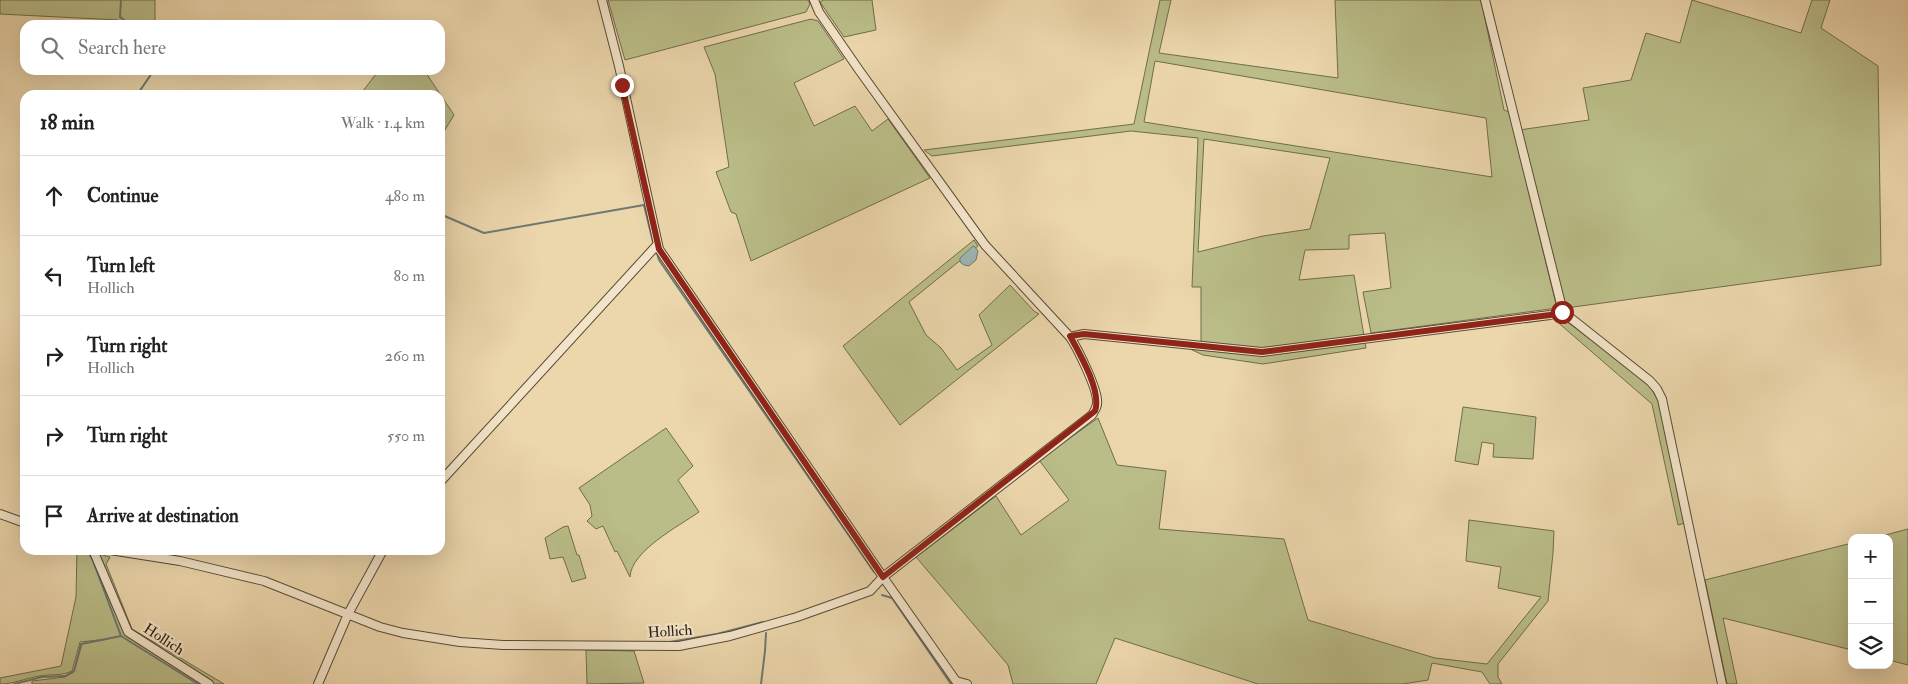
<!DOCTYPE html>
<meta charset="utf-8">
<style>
body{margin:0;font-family:"IM FELL Double Pica",serif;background:#f6f6f6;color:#222}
.controls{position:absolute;right:15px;bottom:15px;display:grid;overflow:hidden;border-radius:10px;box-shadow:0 5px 20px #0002}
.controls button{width:45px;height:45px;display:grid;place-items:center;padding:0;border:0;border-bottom:1px solid #e0e0e0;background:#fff;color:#222;font:25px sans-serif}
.stop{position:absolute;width:15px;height:15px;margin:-11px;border:4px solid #8f2418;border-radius:50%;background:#fff}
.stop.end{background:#8f2418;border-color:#fff;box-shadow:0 1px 5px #0008}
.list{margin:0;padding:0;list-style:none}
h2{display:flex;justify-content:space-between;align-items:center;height:65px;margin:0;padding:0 20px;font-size:21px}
h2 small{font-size:16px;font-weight:400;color:#767676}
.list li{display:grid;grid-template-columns:32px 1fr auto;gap:15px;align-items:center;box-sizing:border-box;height:80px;padding:0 20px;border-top:1px solid #e0e0e0}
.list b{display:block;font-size:19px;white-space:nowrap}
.list p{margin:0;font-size:16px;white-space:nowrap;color:#767676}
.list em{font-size:16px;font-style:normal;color:#767676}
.icon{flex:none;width:28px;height:28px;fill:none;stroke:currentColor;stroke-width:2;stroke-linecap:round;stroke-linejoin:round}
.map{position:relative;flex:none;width:1908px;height:684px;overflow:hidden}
.search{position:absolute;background:#fff;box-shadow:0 5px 20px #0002;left:20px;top:20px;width:425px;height:55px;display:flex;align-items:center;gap:12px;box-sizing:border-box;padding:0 18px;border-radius:15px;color:#767676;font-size:19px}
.panel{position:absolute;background:#fff;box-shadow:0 5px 20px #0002;left:20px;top:90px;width:425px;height:465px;border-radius:15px}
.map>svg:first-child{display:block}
</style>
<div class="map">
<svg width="1908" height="684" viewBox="0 0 1908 684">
<rect width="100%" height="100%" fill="#ecd6ac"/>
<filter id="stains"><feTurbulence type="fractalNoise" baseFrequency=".004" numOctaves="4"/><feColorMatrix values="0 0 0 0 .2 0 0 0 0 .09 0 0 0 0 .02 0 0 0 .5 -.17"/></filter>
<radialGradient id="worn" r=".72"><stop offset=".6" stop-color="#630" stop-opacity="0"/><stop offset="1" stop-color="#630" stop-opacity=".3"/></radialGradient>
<!-- green -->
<path fill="#babd88" stroke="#706d4c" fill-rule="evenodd" d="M0 0H155V25H124L118 20 0 14Z
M608 0H808L810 4 806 12 625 60Z
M823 0H872L876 30 844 37 820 2Z
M1160 0H1171L1159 53 1338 78 1335 0H1481L1504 110 1509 112 1557 308 1371 333 1363 292 1391 288 1385 233 1349 235V249L1305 250 1299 280 1354 275 1364 336 1263 349 1201 342V287H1192L1198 138 1131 131 932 156 924 150 1134 124ZM1155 61 1486 118 1492 177 1144 122ZM1204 139 1330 158 1310 229 1263 236 1198 252Z
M1692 0 1801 33 1812 0H1830L1821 28 1878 66 1881 265 1566 308 1519 130 1589 120 1583 88 1631 80 1646 33 1680 43Z
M811 19 818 21 844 59 794 83 814 126 855 106 872 131 888 119 930 178 751 261 736 214 731 212 716 172 729 167 715 74 704 47Z
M379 70H424L454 115 440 138V95H360Z
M974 240 978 246 909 302 926 335 941 348 957 370 992 345 979 315 1010 285 1034 311 1039 314 900 425 843 346Z
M1562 318 1648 383 1659 402 1685 523 1678 525 1652 404 1554 319Z
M1365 342 1366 348 1263 364 1203 355 1188 348 1263 356Z
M1463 407 1536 417 1533 459 1493 457 1494 444 1482 442 1478 465 1455 461Z
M1098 418 1117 465 1166 471 1159 529 1284 539 1308 620 1435 658 1487 664 1541 597 1498 588 1501 567 1466 561 1469 520 1554 531 1553 553 1548 601 1498 664V677L1502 684H1490L1482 672 1432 663 1428 680 1403 684H1258L1115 638 1096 684H1013L1008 665 916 557 996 496 1021 535 1069 500 1039 460Z
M666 428 693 466 678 480 699 512C679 526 631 551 630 577L617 551 615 552 603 526 596 529 587 521 592 516 590 505 579 488Z
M568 526 577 555H579L586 578 572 582 563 557 550 559 545 538 563 527Z
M1908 529V665L1889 660V538H1874Z
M1852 543V650L1723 618 1737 684H1727L1705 580Z
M77 550H86L110 557 106 564 132 629 224 684H32V681L65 677 74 672 82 644 108 639 80 642 72 671C62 676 52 674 40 676 26 678 14 684 0 684V678L61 666 76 597Z
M586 650 634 651 644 683 587 684Z"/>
<!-- water -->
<path fill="#9eb6b6" stroke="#6e7973" d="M973 246 975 247 978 251 976 260 969 266 964 265 960 262V258Z"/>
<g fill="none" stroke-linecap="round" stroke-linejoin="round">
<!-- stream -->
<path stroke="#6e7973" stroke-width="2" d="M121 0 120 17 131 25
M137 95 154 70
M440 214 484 233 644 205 654 246
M656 250 659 260 874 572
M86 550 92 558 121 636 198 684
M882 595 892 598 951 684
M604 642H659
M670 642 717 634 763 622
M14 684 42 677 65 676 74 671 81 644 121 636
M761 684 765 651 766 633"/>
<defs>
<path id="minor" d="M602 0 619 66 659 249 883 577 956 681 967 684
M814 0 819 12 859 70 985 245 1070 337 1084 334 1262 352 1550 315 1563 312 1650 381 1657 389 1662 399 1722 684
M1485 0 1563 312
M440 482 657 245
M0 514 25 523
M93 550 128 632 209 684
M110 550 180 561 264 581 380 627 403 633 460 642 503 645 679 646 730 636 797 617 870 591 883 577 1092 415C1095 410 1098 406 1097 400 1096 386 1078 349 1070 337
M318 684 348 614 383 550"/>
</defs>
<!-- minor casing -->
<use href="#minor" stroke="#584b36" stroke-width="10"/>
<!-- minor -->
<use href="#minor" stroke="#f3e4c9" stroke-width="8"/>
</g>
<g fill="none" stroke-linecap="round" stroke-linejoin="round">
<!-- route -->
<path stroke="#8f2418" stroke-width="6" d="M622 85 659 249 883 577 1095 411C1102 392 1080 354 1070 336L1084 334 1262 352 1550 315 1562 312"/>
</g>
<g text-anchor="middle" stroke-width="4.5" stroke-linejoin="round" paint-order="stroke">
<!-- street labels -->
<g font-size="15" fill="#271d0f" stroke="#f3e4c9">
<text transform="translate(670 631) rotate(-4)" y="5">Hollich</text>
<text transform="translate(164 639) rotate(33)" y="5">Hollich</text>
</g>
</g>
<rect width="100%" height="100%" filter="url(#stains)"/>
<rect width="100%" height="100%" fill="url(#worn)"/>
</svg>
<div class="controls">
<button>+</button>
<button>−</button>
<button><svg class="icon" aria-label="layers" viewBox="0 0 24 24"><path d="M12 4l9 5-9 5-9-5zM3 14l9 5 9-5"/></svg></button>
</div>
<div class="stop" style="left:1562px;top:312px"></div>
<div class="stop end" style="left:622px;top:85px"></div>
<div class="search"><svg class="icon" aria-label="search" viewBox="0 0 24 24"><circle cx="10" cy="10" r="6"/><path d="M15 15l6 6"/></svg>Search here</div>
<section class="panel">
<h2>18 min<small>Walk · 1.4 km</small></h2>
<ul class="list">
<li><svg class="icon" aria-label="ahead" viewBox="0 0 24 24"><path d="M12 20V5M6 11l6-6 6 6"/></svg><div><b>Continue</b></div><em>480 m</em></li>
<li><svg class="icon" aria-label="left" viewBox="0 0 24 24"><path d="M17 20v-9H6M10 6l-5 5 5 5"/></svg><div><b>Turn left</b><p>Hollich</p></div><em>80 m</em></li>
<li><svg class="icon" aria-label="right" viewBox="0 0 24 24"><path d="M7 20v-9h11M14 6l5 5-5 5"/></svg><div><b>Turn right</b><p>Hollich</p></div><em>260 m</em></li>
<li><svg class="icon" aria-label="right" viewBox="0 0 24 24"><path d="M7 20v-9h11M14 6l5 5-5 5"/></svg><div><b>Turn right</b></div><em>550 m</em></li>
<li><svg class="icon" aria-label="arrive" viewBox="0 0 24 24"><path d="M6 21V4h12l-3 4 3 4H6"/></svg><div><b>Arrive at destination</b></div></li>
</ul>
</section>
</div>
